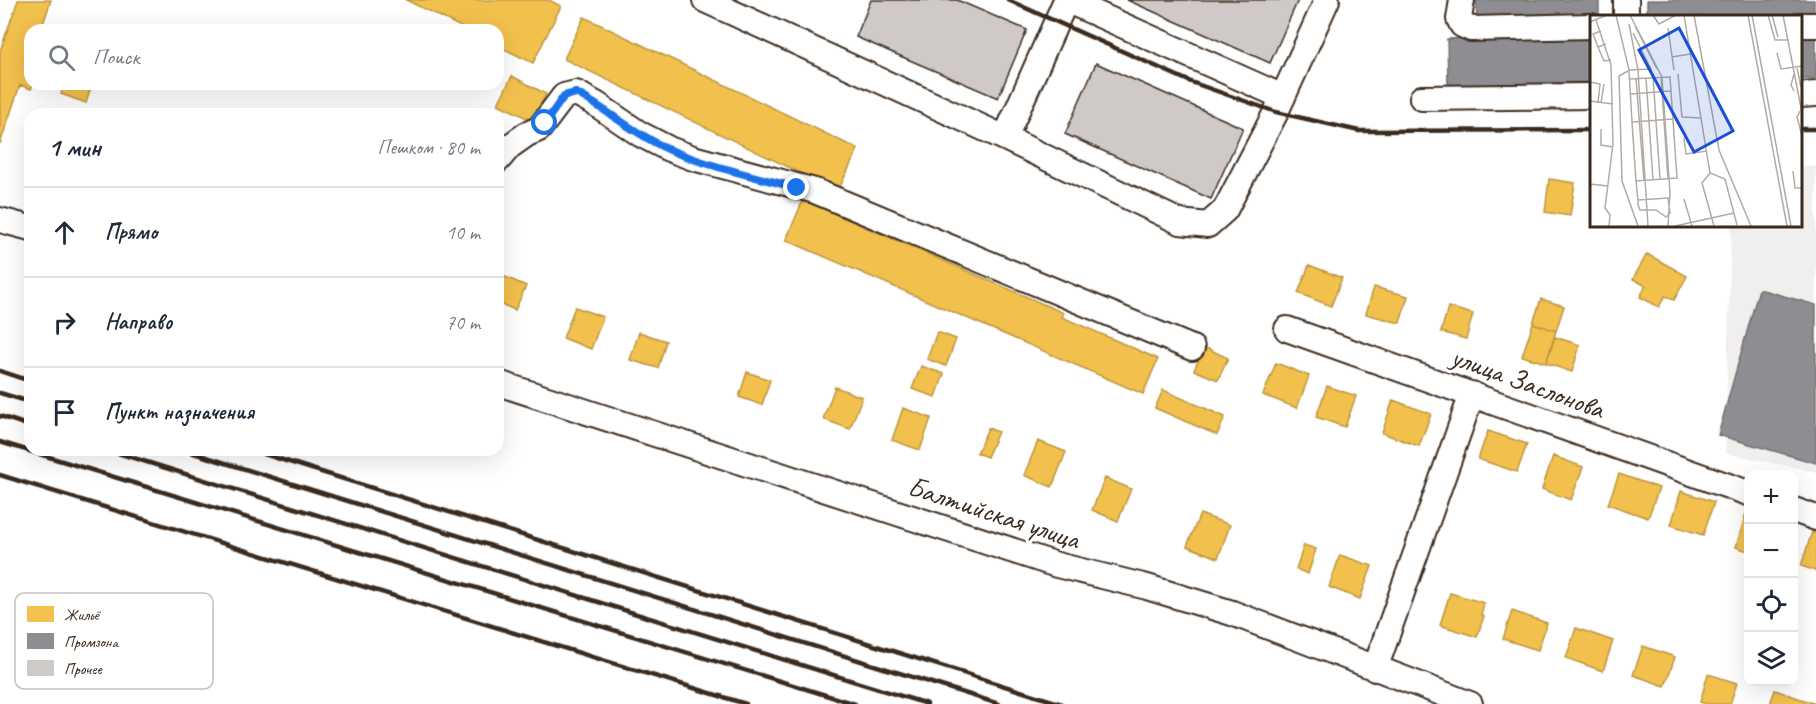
<!DOCTYPE html>
<html lang="ru">
<meta charset="utf-8">
<style>
body{margin:0;font-family:Caveat,sans-serif;background:#f2f2f3;color:#1f2937}
.controls{position:absolute;right:18px;bottom:18px;display:grid;overflow:hidden;border-radius:12px;box-shadow:0 6px 24px #0002}
.controls button{width:54px;height:54px;display:grid;place-items:center;padding:0;border:0;border-bottom:2px solid #e0e1e3;background:#fff;color:#1f2937;font:30px sans-serif}
.stop{position:absolute;width:18px;height:18px;margin:-14px;border:4px solid #1a73e8;border-radius:50%;background:#fff}
.stop.end{background:#1a73e8;border-color:#fff;box-shadow:0 2px 6px #0008}
.list{margin:0;padding:0;list-style:none}
h2{display:flex;justify-content:space-between;align-items:center;height:78px;margin:0;padding:0 24px;font-size:26px}
h2 small{font-size:20px;font-weight:400;color:#747a83}
.list li{display:grid;grid-template-columns:39px 1fr auto;gap:18px;align-items:center;box-sizing:border-box;height:90px;padding:0 24px;border-top:2px solid #e0e1e3}
.list b{display:block;font-size:22px;white-space:nowrap}
.list em{font-size:20px;font-style:normal;color:#747a83}
.icon{flex:none;width:33px;height:33px;fill:none;stroke:currentColor;stroke-width:2;stroke-linecap:round;stroke-linejoin:round}
.map{position:relative;flex:none;width:1816px;height:704px;overflow:hidden}
.search{position:absolute;background:#fff;box-shadow:0 6px 24px #0002;left:24px;top:24px;width:480px;height:66px;display:flex;align-items:center;gap:15px;box-sizing:border-box;padding:0 21px;border-radius:18px;color:#747a83;font-size:22px}
.panel{position:absolute;background:#fff;box-shadow:0 6px 24px #0002;left:24px;top:108px;width:480px;height:348px;border-radius:18px}
.map>svg:first-child{display:block}
</style>
<div class="map">
<svg width="1816" height="704" viewBox="0 0 1816 704">
<rect width="100%" height="100%" fill="#fff"/>
<filter id="ink" filterUnits="userSpaceOnUse"><feTurbulence type="fractalNoise" baseFrequency=".0167" numOctaves="2"/><feDisplacementMap in="SourceGraphic" scale="12" xChannelSelector="R" yChannelSelector="G"/><feConvolveMatrix kernelMatrix="1 2 1 2 8 2 1 2 1" color-interpolation-filters="sRGB"/></filter>
<g filter="url(#ink)">
<!-- built -->
<path fill="#f1efee" d="M1800 166H1816V472L1725 453 1731 225H1800Z"/>
<!-- homes -->
<path fill="#f2c14e" stroke="#bb9440" stroke-width="1.5" d="M18 0H51L41 30H30L29 66 30 84H33L31 89 20 85 0 144V51Z
M406 0H549L561 6 533 63 498 46V30H467Z
M584 17 858 149 838 191 564 59Z
M512 76 546 94 533 121 498 104Z
M65 84H92L86 103 61 94Z
M1549 179 1575 183 1570 216 1545 212Z
M803 200 1064 313 1062 317 1158 359 1143 394 786 240Z
M1647 254 1687 276 1674 300 1665 296 1659 307 1640 297 1646 286 1633 279Z
M1309 265 1342 278 1331 306 1298 293Z
M501 275 526 286 515 310 498 303V282Z
M1374 287 1408 296 1400 323 1366 314Z
M1541 299 1564 306 1556 331 1533 323Z
M575 307 603 317 591 349 563 338Z
M1448 307 1473 314 1466 339 1441 332Z
M1533 323 1556 331 1546 363 1522 356Z
M639 332 666 341 658 368 630 360Z
M937 332 956 339 946 366 927 359Z
M1555 337 1580 345 1572 372 1546 363Z
M1204 347 1228 358 1218 380 1194 370Z
M1276 363 1309 376 1297 408 1263 395Z
M921 366 944 374 936 397 912 389Z
M747 372 770 380 762 405 739 397Z
M1327 386 1356 396 1345 427 1316 417Z
M835 387 862 397 850 429 823 419Z
M1163 390 1225 417 1217 435 1155 408Z
M1393 400 1431 414 1419 446 1382 433Z
M903 408 931 418 920 450 892 440Z
M988 428 998 432 987 457 977 453Z
M1488 431 1527 444 1517 472 1478 459Z
M1038 441 1066 452 1052 487 1024 475Z
M1553 456 1583 467 1571 500 1542 489Z
M1619 474 1659 488 1648 518 1608 504Z
M1105 478 1131 489 1118 521 1092 510Z
M1681 491 1714 502 1703 535 1671 525Z
M1746 513 1748 514V551L1736 547Z
M1200 514 1230 525 1218 558 1187 546Z
M1812 532 1816 534V571L1801 566Z
M1304 545 1316 549 1308 574 1296 569Z
M1340 555 1372 566 1360 599 1329 587Z
M1450 593 1484 603 1481 615 1484 616 1477 637 1440 625Z
M1512 611 1547 623 1538 650 1503 639Z
M1576 628 1613 641 1603 671 1566 658Z
M1643 646 1675 657 1665 686 1633 675Z
M1708 674 1737 683 1730 704H1707L1700 702Z
M1775 690 1816 704H1770Z"/>
<!-- industry -->
<path fill="#8d8d92" stroke="#746f6f" stroke-width="1.5" d="M1476 0H1599V16L1477 20Z
M1647 0H1814V19L1800 16H1647Z
M1591 34V82L1448 86 1447 39Z
M1800 34H1816V79H1800Z
M1759 289 1816 305V463L1718 435Z"/>
<!-- building -->
<path fill="#cfcac7" stroke="#3b2a1e" stroke-width="1.5" d="M871 0H957L1027 30 998 98 856 37Z
M1127 0H1298L1270 63Z
M1096 63 1243 128 1211 199 1065 134Z"/>
<g fill="none" stroke-linecap="round" stroke-linejoin="round">
<defs>
<path id="minor" d="M705 0 1005 138 1180 222 1208 225 1225 210 1276 112 1327 0
M1066 0 1283 97
M1462 0 1459 19 1462 25 1471 29 1591 26
M1626 16V0
M1800 25H1816
M1800 95 1816 94
M1422 98 1591 96
M1005 138 1066 0
M498 160 510 146 527 134 539 129 564 96 576 93 596 104 640 134 669 149 693 158 815 191 1192 348
M0 220 30 228
M1287 329 1748 493
M498 383 1057 565 1147 587 1232 613 1470 704
M1794 510 1816 518
M1375 669 1472 394"/>
</defs>
<!-- minor casing -->
<use href="#minor" stroke="#3b2a1e" stroke-width="28"/>
<!-- minor -->
<use href="#minor" stroke="#fff" stroke-width="24"/>
<!-- rail -->
<path stroke="#3b2a1e" stroke-width="4.5" d="M1008 0 1191 82 1276 112 1359 131 1591 130
M1800 129H1816
M0 371 30 381
M0 393 30 402
M0 416 30 426
M0 442 855 704
M108 450 927 704
M184 450 999 704
M251 450 1062 704
M0 475 746 704"/>
</g>
</g>
<g fill="none" stroke-linecap="round" stroke-linejoin="round" filter="url(#ink)">
<!-- route -->
<path stroke="#1a73e8" stroke-width="8" d="M545 123 564 96 576 93C608 110 636 135 670 150 710 167 755 176 797 188"/>
</g>
<g text-anchor="middle" stroke-width="6" stroke-linejoin="round" paint-order="stroke">
<!-- street labels -->
<g font-size="28" fill="#3b2a1e" stroke="#fff">
<text transform="translate(1528 382) rotate(20)" y="10">улица Заслонова</text>
<text transform="translate(994 512) rotate(18)" y="10">Балтийская улица</text>
</g>
</g>
<!-- overview -->
<g transform="translate(1590 15)">
<rect width="212" height="212" fill="#fff"/>
<path fill="none" stroke="#b1aaa5" stroke-width="1.5" d="M26 0 39 55V56L42 107 46 166 87 163 80 62 39 64M40 0 72 62 80 178 78 211M63 0 69 9 86 0M94 0 120 158 135 164 147 210M104 0 129 135 161 211M158 0 197 211M162 0 201 211M178 0 185 25H198M182 0 188 22M193 0 212 98M6 5 21 50 23 129 15 193 20 200 19 211M0 7 17 0M39 9 48 55 58 211M45 11 67 54M78 13 84 55M16 29 8 32 14 46 21 45M8 32 3 19 11 16M187 38 191 54 212 51M82 42 100 39M207 53 211 72M39 55 61 54 43 18M38 56 29 61 32 166 48 211M88 59 92 102 111 103M63 62 70 164M71 62 78 164M46 63 54 166M56 63 63 165M0 67 10 69 8 88M204 76 201 70 204 59M40 79 81 76M0 86 23 89M11 88 14 69M210 96 207 102 212 121M42 107 83 104M11 114V130L23 132M94 123 96 139 117 136M203 156 205 173H212M120 158 112 168 124 211M46 166 48 185V190L50 195H66L76 202 80 198 78 183 48 185M0 169 18 171M94 184 102 211M85 211 144 198"/>
<path fill="#1d4ed8" fill-opacity="0.15" stroke="#1d4ed8" stroke-width="3" d="M89 13 143 116 104 137 49 35Z"/>
<rect width="212" height="212" fill="none" stroke="#3b2a1e" stroke-width="3"/>
</g>
<!-- legend -->
<rect x="15" y="593" width="198" height="96" rx="9" fill="#fff" stroke="#c4bfbc" stroke-width="1.5"/>
<rect x="27" y="606" width="27" height="16" fill="#f2c14e"/>
<rect x="27" y="633" width="27" height="16" fill="#8d8d92"/>
<rect x="27" y="660" width="27" height="16" fill="#cfcac7"/>
<g font-size="16" fill="#3b2a1e">
<text x="64" y="620">Жильё</text>
<text x="64" y="647">Промзона</text>
<text x="64" y="674">Прочее</text>
</g>
</svg>
<div class="controls">
<button>+</button>
<button>−</button>
<button><svg class="icon" aria-label="locate" viewBox="0 0 24 24"><circle cx="12" cy="12" r="6"/><path d="M12 2v4M12 18v4M2 12h4M18 12h4"/></svg></button>
<button><svg class="icon" aria-label="layers" viewBox="0 0 24 24"><path d="M12 4l9 5-9 5-9-5zM3 14l9 5 9-5"/></svg></button>
</div>
<div class="stop" style="left:545px;top:123px"></div>
<div class="stop end" style="left:797px;top:188px"></div>
<div class="search"><svg class="icon" aria-label="search" viewBox="0 0 24 24"><circle cx="10" cy="10" r="6"/><path d="M15 15l6 6"/></svg>Поиск</div>
<section class="panel">
<h2>1 мин<small>Пешком · 80 m</small></h2>
<ul class="list">
<li><svg class="icon" aria-label="ahead" viewBox="0 0 24 24"><path d="M12 20V5M6 11l6-6 6 6"/></svg><div><b>Прямо</b></div><em>10 m</em></li>
<li><svg class="icon" aria-label="right" viewBox="0 0 24 24"><path d="M7 20v-9h11M14 6l5 5-5 5"/></svg><div><b>Направо</b></div><em>70 m</em></li>
<li><svg class="icon" aria-label="arrive" viewBox="0 0 24 24"><path d="M6 21V4h12l-3 4 3 4H6"/></svg><div><b>Пункт назначения</b></div></li>
</ul>
</section>
</div>
